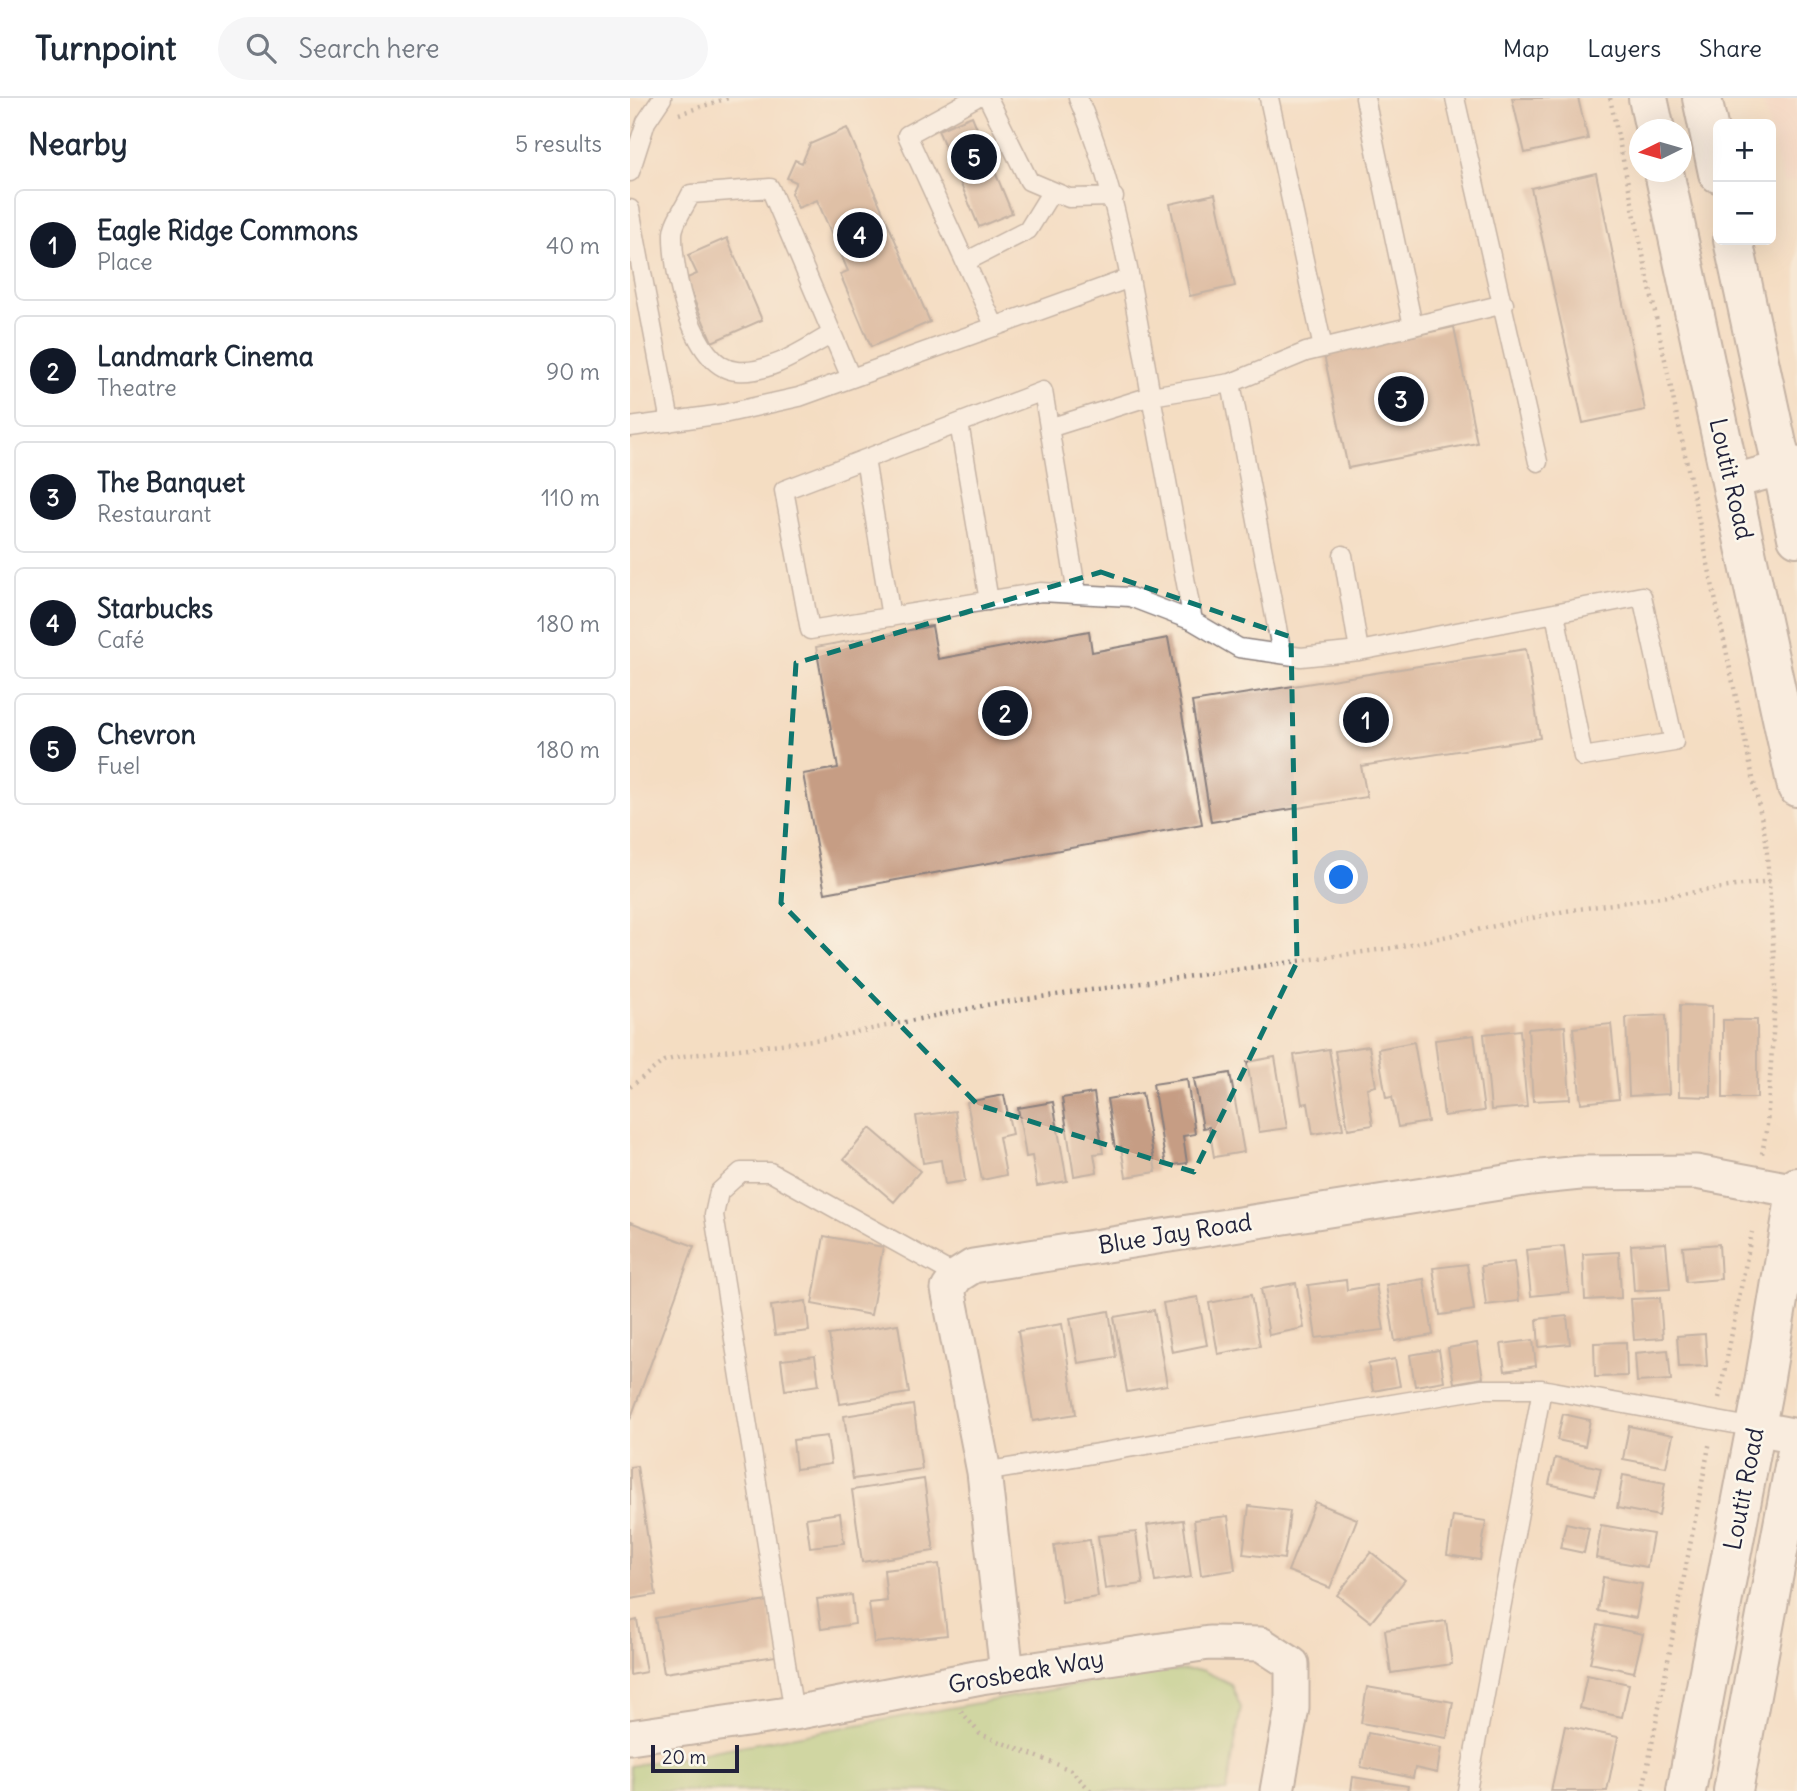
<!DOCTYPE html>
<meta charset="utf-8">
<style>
body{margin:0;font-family:Delius,sans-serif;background:#f6f6f7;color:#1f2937}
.controls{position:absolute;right:21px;top:21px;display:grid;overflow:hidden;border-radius:10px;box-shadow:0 7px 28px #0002}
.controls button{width:63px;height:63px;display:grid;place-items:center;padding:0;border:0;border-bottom:2px solid #e0e1e3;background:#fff;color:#1f2937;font:35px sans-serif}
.compass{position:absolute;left:999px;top:21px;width:63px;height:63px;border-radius:50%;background:#fff;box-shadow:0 7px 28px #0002;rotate:265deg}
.scale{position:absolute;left:21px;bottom:18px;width:88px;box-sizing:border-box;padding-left:7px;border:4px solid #22223b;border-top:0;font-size:19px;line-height:24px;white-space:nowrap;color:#22223b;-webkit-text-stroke:5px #fbf7ec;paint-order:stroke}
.you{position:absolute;left:712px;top:780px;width:24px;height:24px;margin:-18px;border:5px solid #fff;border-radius:50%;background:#1a73e8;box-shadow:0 0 0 10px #1a73e833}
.badge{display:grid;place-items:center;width:46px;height:46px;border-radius:50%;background:#111827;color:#fff;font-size:23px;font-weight:700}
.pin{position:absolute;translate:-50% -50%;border:4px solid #fff;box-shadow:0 2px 7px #0006}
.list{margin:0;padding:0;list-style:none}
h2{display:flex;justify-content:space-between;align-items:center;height:91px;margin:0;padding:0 28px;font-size:30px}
h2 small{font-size:23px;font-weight:400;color:#747a83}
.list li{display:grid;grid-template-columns:46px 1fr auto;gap:21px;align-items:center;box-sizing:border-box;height:112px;margin:0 14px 14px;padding:0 14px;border:2px solid #e0e1e3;border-radius:10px}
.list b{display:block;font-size:26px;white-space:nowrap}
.list p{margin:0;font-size:23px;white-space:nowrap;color:#747a83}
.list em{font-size:23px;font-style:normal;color:#747a83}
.icon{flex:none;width:38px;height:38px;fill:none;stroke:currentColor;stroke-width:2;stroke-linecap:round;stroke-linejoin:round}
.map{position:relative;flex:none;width:1167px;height:1693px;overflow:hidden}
header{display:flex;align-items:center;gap:42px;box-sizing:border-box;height:98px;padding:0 35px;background:#fff;border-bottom:2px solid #e0e1e3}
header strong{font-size:33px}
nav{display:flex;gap:38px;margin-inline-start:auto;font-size:24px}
.search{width:490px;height:63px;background:#f6f6f7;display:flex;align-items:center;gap:18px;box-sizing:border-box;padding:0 24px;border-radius:38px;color:#747a83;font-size:26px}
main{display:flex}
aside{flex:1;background:#fff}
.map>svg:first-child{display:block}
</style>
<header>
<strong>Turnpoint</strong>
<div class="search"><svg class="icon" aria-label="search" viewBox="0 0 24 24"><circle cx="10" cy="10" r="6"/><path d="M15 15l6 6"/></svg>Search here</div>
<nav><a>Map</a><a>Layers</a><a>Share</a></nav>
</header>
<main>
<aside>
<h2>Nearby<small>5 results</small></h2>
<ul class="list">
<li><span class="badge">1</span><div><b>Eagle Ridge Commons</b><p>Place</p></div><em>40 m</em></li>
<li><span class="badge">2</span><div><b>Landmark Cinema</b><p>Theatre</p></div><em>90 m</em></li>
<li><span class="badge">3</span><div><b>The Banquet</b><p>Restaurant</p></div><em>110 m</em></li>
<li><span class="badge">4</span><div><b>Starbucks</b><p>Café</p></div><em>180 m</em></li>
<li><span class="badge">5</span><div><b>Chevron</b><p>Fuel</p></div><em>180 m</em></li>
</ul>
</aside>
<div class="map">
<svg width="1167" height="1693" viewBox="0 0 1167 1693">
<rect width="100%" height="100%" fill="#fbf7ec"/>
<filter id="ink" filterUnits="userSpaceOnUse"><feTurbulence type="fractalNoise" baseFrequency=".0143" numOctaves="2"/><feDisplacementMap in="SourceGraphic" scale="14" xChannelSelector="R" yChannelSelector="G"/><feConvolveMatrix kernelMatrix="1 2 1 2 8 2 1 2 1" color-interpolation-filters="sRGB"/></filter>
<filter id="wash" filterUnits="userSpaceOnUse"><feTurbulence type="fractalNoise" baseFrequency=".00686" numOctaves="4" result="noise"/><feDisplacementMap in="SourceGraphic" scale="28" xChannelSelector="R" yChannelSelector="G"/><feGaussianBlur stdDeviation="1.57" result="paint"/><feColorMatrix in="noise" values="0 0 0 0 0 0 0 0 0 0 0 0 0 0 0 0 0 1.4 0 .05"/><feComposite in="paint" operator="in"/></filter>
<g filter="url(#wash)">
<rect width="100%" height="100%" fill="#f4ddc2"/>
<!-- built -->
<path fill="#f6d2c4" d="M1132 0H1167V82L1153 85Z"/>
<!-- green -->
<path fill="#a4ce7a" stroke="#63785a" stroke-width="2" d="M572 1572 601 1586 611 1610 597 1693H0V1668L525 1573Z"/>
<g id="blocks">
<!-- building -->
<path fill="#c69d84" d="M882 0H948L958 41 895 55Z
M342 18 382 115 349 129 308 32Z
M217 30 300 224 241 249 210 176 218 173 187 102 168 110 161 95 166 84 157 80 165 62 172 65 180 46Z
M966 75 1015 312 953 325 901 90Z
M585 96 605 188 560 198 540 106Z
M97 140 132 222 82 244 55 181 67 176 58 157Z
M824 229 847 345 718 370 694 257Z
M302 528 308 561 459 533 462 554 538 540 572 726 195 795 173 676 208 670 186 549Z
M896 551 910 640 731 668 737 699 581 724 562 604Z
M1050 907 1082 908 1081 999 1049 998Z
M1036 917 1039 996 999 998 996 919Z
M1093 922H1127V1000H1093Z
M981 926 989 1001 951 1005 943 930Z
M935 928 940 1001 903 1003 898 931Z
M890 932 897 1009 861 1012 854 936Z
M844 937 854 1013 814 1018 805 942Z
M784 944 798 1024 768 1029 762 999 756 1000 748 951Z
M739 948 746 988 737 990 743 1027 718 1031 705 953Z
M699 951 713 1031 683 1036 678 1005 672 1006 664 957Z
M645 959 657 1030 629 1034 617 964Z
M600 975 614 1054 584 1059 579 1029 573 1030 564 981Z
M557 981 565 1036 553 1038 557 1065 536 1068 523 986Z
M464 995 473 1055 464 1056 467 1074 444 1078 432 1000Z
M512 995 526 1074 496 1079 491 1049 485 1050 477 1001Z
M374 997 382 1036 369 1039 376 1077 352 1082 337 1004Z
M423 1004 437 1083 407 1088 402 1058 396 1059 388 1010Z
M325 1013 335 1083 315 1086 311 1062 293 1065 286 1018Z
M240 1030 290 1073 264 1104 214 1061Z
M0 1124 64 1148 0 1322Z
M194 1138 253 1149 241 1217 182 1206Z
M1036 1145 1040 1191 1004 1193 1001 1147Z
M1089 1146 1091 1181 1056 1184 1053 1149Z
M934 1148 939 1194 901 1198 896 1152Z
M989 1154 991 1200 955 1202 953 1156Z
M884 1164 889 1203 856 1207 851 1168Z
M837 1166 844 1212 810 1217 803 1170Z
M794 1181 803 1237 765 1243 756 1187Z
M716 1182 717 1192 746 1187 754 1232 686 1240 678 1187Z
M666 1185 674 1230 639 1237 631 1191Z
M621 1197 630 1248 588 1256 579 1205Z
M568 1199 577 1247 542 1254 533 1205Z
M1030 1200 1033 1240 1004 1242 1001 1201Z
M176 1203 179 1233 145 1237 141 1208Z
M524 1212 537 1287 497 1294 484 1219Z
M479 1213 486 1259 448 1265 440 1220Z
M937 1218 940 1246 909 1249 907 1221Z
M268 1226 279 1295 210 1306 199 1237Z
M432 1226 446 1316 403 1323 388 1233Z
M1075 1236 1077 1268 1049 1269 1047 1238Z
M903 1242 906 1268 875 1273 871 1246Z
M996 1244 997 1278 965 1279 964 1245Z
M847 1245 853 1280 824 1285 818 1250Z
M809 1252 814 1283 785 1288 780 1257Z
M1038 1252 1041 1282 1007 1284 1005 1255Z
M185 1258 189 1287 155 1292 151 1262Z
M765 1261 770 1288 743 1293 738 1266Z
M283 1307 292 1371 223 1381 214 1318Z
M933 1316 960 1322 955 1348 927 1342Z
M999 1328 1043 1337 1036 1369 993 1361Z
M197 1338 201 1366 166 1371 163 1342Z
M925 1360 971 1370 965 1397 919 1386Z
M7 1368 26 1497 0 1501V1369Z
M993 1377 1035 1385 1029 1418 987 1410Z
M294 1381 304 1453 232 1464 222 1392Z
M685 1404 727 1421 700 1490 658 1473Z
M619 1408 660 1413 654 1461 613 1456Z
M210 1415 214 1445 180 1449 176 1420Z
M598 1418 605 1472 571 1477 564 1422Z
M823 1418 856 1423 850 1462 817 1457Z
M553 1422 561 1479 525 1484 517 1427Z
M936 1425 959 1430 954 1455 930 1450Z
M971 1427 1023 1436 1017 1469 966 1460Z
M506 1434 513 1486 475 1491 468 1438Z
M460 1442 468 1499 432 1504 424 1447Z
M741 1454 775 1482 741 1524 707 1497Z
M309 1466 317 1537 244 1545 239 1505 257 1503 254 1472Z
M973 1479 1012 1486 1006 1520 968 1513Z
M222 1497 225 1526 191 1531 187 1501Z
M138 1503 146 1558 34 1575 25 1520Z
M7 1522 16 1574 0 1577V1524Z
M816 1523 822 1566 761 1575 755 1532Z
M968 1527 1013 1536 1004 1574 960 1565Z
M957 1577 999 1586 992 1619 950 1610Z
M737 1589 823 1604 817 1640 731 1625Z
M935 1628 988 1639 977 1693H921Z
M738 1635 811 1650 807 1675 785 1670 783 1680 731 1669Z
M723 1679 778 1688 777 1693H721Z"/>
</g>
</g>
<g filter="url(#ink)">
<use href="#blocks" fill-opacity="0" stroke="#8b807e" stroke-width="2"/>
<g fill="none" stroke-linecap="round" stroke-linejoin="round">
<defs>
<path id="lane" d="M345 0 277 37 365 229
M358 0 399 83 439 100 484 99
M448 0C489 96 503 196 521 298L601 285 676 254 874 206
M639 0 693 250
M735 0 783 228
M825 0 908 364
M0 74 16 24 32 0
M0 111 40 324
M335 164 398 132 422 93
M202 236C174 251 140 276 107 273 62 270 42 172 43 135 44 123 56 107 61 96L140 90 221 280
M601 285 652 556
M329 325 359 503
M0 329 93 316 169 299 500 180
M419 330 521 298 563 523
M235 361 261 519
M713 457 729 553 1012 498 1044 644 953 659 925 515
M447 496 413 293 154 392 180 532 411 494 500 499 563 523 609 550 671 559 729 553
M354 1374 852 1291H912L1126 1330
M164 1615 84 1117 89 1094 111 1074H140L327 1178
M837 1693 912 1291"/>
<path id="street" d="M1101 384 1167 366
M1126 1330 1167 1338
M377 1575 354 1374 318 1191 327 1178 343 1168 901 1080 950 1075 1066 1074 1167 1093
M0 1639 164 1615 351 1579 579 1545 631 1546 662 1566V1610L647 1693"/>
<path id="secondary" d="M1018 0 1025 32
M1072 0 1088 75
M1034 74 1167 689
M1103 142 1167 439
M1056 1693 1132 1297 1167 1089
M1103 1693 1167 1353"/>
</defs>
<!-- lane casing -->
<use href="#lane" stroke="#8b807e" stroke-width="21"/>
<!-- street casing -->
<use href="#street" stroke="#8b807e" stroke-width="37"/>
<!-- secondary casing -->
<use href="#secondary" stroke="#8b807e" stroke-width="42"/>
<!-- path -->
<path stroke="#8b807e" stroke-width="4.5" stroke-dasharray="2 5" stroke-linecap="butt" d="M980 0 1136 742 1146 888 1137 1027 1132 1056
M49 16 98 0
M0 989 34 963 53 958 199 940 361 906 762 850 935 813 1140 783
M1089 1300 1122 1134
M331 1613 350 1636 441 1672 461 1693
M1013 1693 1080 1343"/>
<!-- lane -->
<use href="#lane" stroke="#fff" stroke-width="18"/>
<!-- street -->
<use href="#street" stroke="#fff" stroke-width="33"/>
<!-- secondary -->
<use href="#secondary" stroke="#fff" stroke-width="38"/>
</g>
</g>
<!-- marked area -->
<path d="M0 0H1167V1693H0ZM471 474 661 539 667 864 564 1074 348 1007 151 805 166 565Z" fill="#f4ddc2" fill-opacity=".55" fill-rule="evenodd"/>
<path fill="none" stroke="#0f766e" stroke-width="5" stroke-dasharray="14 9" stroke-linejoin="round" d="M471 474 661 539 667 864 564 1074 348 1007 151 805 166 565Z"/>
<g text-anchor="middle" stroke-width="5" stroke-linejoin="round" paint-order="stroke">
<!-- street labels -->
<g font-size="24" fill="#22223b" stroke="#fbf7ec">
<text transform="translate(1101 381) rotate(77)" y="8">Loutit Road</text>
<text transform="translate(545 1136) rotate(-9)" y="8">Blue Jay Road</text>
<text transform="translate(1114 1391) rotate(-79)" y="8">Loutit Road</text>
<text transform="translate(396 1574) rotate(-10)" y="8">Grosbeak Way</text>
</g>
</g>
</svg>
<div class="controls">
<button>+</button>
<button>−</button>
</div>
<svg class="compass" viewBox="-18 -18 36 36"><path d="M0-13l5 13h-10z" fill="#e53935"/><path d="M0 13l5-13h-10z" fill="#747a83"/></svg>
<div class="scale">20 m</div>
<div class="you"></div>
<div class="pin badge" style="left:736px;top:622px">1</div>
<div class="pin badge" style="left:375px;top:615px">2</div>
<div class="pin badge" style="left:771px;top:301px">3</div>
<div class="pin badge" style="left:230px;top:137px">4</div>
<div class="pin badge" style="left:344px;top:59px">5</div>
</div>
</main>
